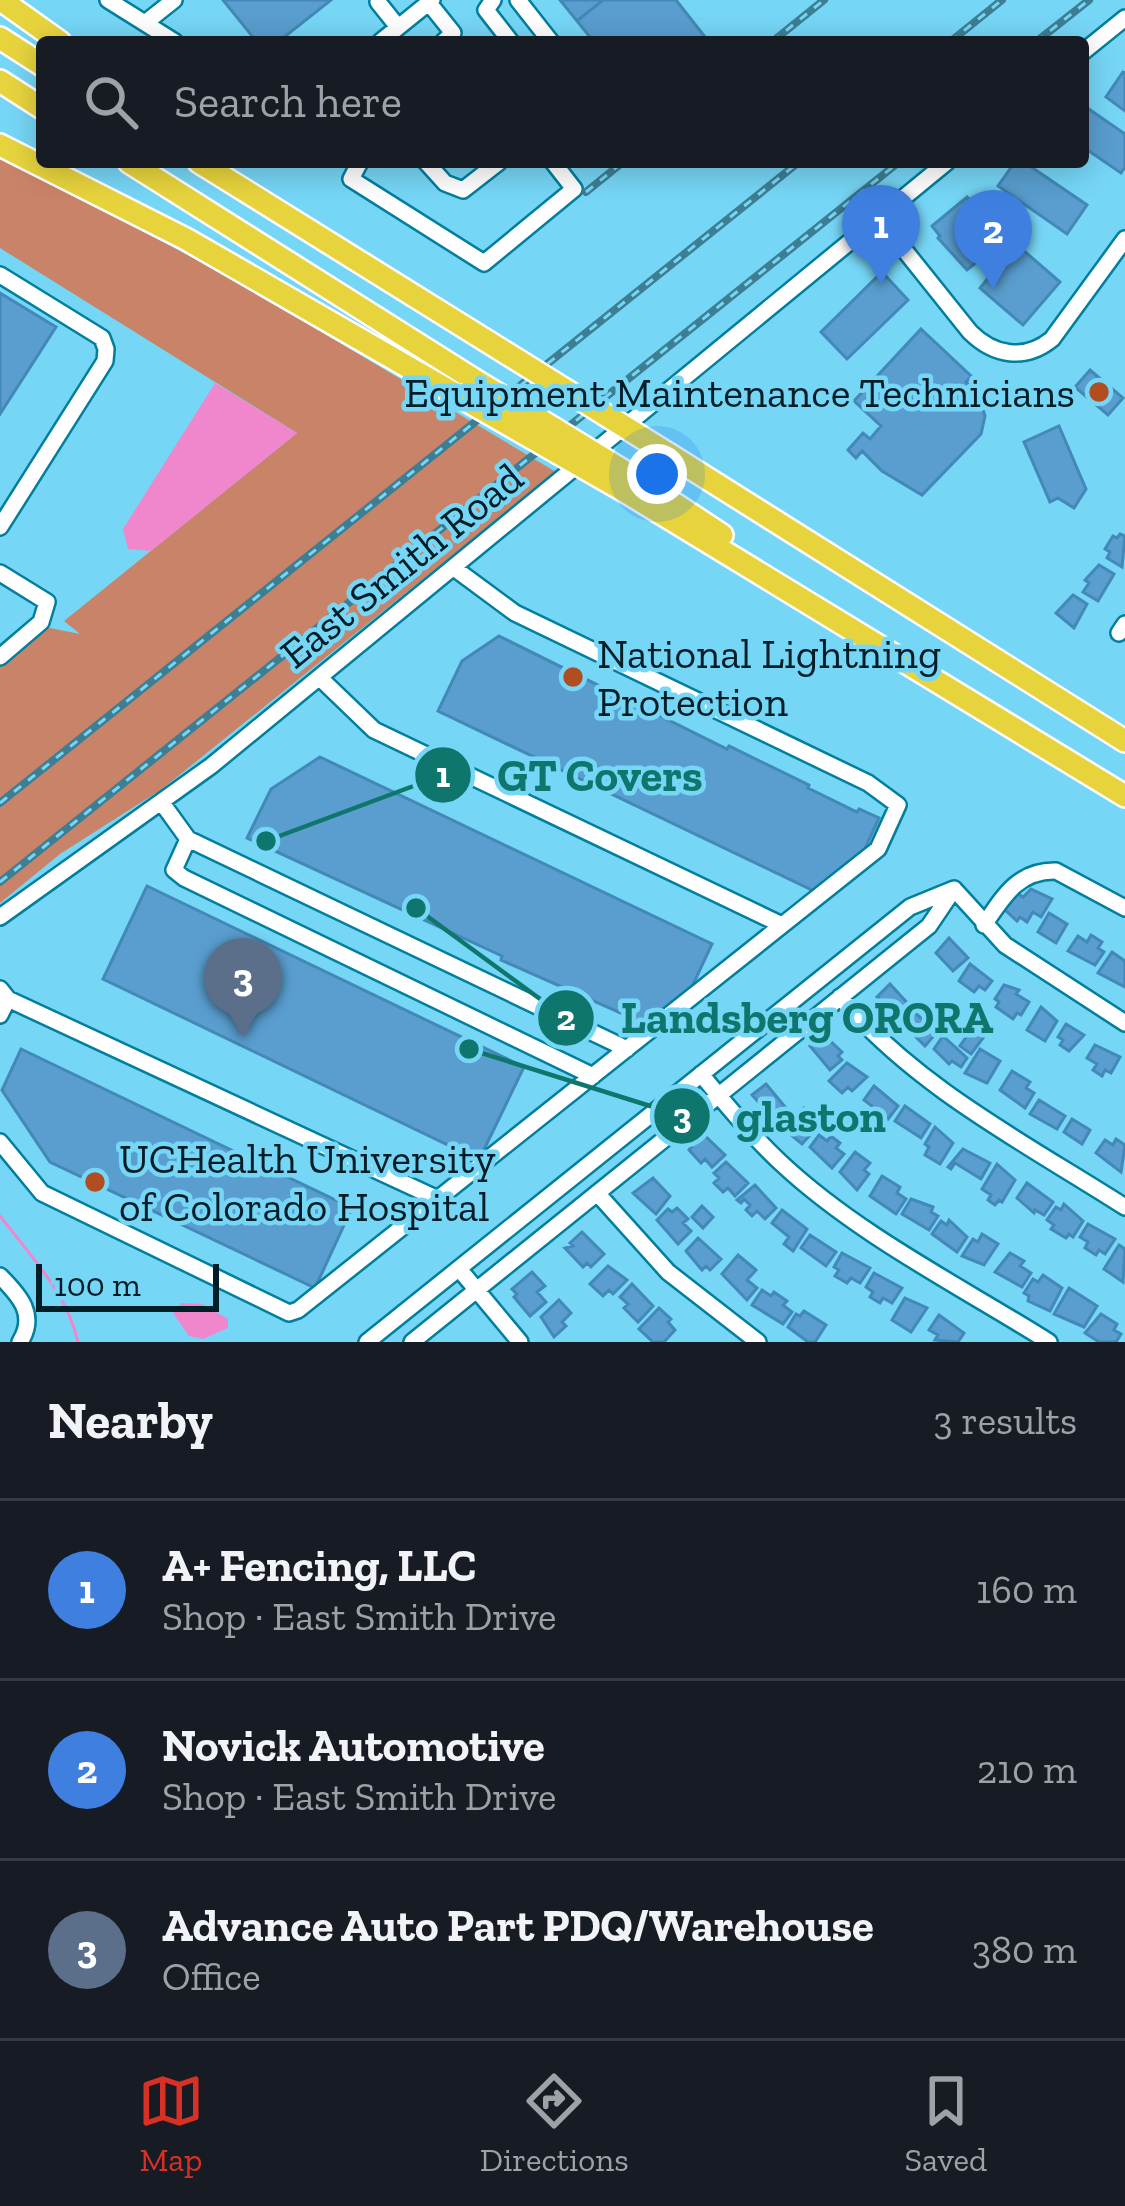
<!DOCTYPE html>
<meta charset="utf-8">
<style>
body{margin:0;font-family:"Zilla Slab",serif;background:#20242c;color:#f1f3f6}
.scale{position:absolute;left:36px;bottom:30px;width:183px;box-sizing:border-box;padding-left:12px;border:6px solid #001e28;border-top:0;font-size:33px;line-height:42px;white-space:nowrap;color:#001e28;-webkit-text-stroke:9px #76d6f6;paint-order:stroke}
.you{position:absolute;left:657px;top:474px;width:42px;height:42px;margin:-30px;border:9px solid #fff;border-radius:50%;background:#1a73e8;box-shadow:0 0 0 18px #1a73e833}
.badge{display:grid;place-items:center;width:78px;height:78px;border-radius:50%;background:#d93025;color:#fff;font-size:39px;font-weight:700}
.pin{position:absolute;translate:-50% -99px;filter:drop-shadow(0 3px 6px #0008)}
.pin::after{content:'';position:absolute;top:63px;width:42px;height:36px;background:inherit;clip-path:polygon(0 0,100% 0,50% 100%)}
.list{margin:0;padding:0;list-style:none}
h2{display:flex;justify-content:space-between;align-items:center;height:156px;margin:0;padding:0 48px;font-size:51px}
h2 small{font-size:39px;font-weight:400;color:#9ea1a6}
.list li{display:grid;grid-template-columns:78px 1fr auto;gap:36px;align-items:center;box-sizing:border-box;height:180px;padding:0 48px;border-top:3px solid #363941}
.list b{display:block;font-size:45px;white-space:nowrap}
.list p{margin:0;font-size:39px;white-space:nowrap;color:#9ea1a6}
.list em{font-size:39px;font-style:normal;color:#9ea1a6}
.icon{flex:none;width:66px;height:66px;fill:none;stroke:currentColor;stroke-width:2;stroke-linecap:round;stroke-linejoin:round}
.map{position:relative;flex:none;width:1125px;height:1342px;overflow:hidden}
.search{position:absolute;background:#171b24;box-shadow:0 6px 30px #0003;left:36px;right:36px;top:36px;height:132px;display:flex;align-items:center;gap:30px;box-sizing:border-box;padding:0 42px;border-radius:12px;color:#9ea1a6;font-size:45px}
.sheet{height:696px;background:#171b24}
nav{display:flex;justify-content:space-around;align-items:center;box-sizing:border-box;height:168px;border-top:3px solid #363941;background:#171b24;font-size:33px;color:#9ea1a6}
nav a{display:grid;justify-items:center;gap:6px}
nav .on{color:#d93025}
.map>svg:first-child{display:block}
</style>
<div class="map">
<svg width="1125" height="1342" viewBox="0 0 1125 1342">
<rect width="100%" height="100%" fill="#76d6f6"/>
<!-- green -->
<path fill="#c98368" d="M0 156 231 278 444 405 441 408 448 413 452 410 556 472 162 789 60 854 0 903V664L45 627 80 634 64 621 297 433 0 248Z"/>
<!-- water -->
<path fill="#f087cc" d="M215 383 297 433 151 551 128 549 123 529Z
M181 1303 202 1304 228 1319V1328L203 1339 189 1336 173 1313Z"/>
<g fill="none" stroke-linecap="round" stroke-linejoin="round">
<!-- stream -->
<path stroke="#f087cc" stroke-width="3" d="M0 1216C30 1255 67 1293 78 1342"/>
</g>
<!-- building -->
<path fill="#599ecf" stroke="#4288b8" stroke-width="3" d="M223 0H331L278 42H257Z
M560 0H603L577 21Z
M603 0H676L709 42H594L577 21Z
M1123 72 1125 73V111L1106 97Z
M1083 105 1125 134V167L1121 173 1083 147Z
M1015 162H1024L1087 205 1067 234 998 186Z
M967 197 997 229 994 231 1002 241 967 270 938 238 940 236 932 226Z
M1016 244 1060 282 1023 325 980 288Z
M882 272 908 300 847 359 821 332Z
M0 293 56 327 0 414Z
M921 329 971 376 966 382 978 393 985 416 981 434 922 495 882 471 862 451 856 458 848 450 863 433 870 439 881 426 854 401Z
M1090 370 1123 398 1108 415 1075 387Z
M1059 426 1086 489 1074 508 1058 498 1050 502 1024 442Z
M1120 534 1125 536 1122 567 1107 558 1110 552 1105 549 1113 536 1117 538Z
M1099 565 1114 574 1098 601 1083 592 1089 583 1085 580Z
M1073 595 1087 604 1074 628 1056 613Z
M499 636 727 749 729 746 809 785 808 788 857 812 859 809 879 818 863 853 814 891 438 711 462 661Z
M320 757 712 944 690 991 644 1027 630 1021 632 1018 501 960 502 956 247 838 271 789Z
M147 886 524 1067 479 1160 103 979Z
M1031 889 1052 899 1041 917 1033 912 1027 922 1020 917 1017 921 1003 908 1015 892 1023 897Z
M1049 913 1067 924 1056 943 1038 932Z
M1091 935 1102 942 1098 948 1104 952 1095 965 1068 951 1078 936 1087 942Z
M949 938 968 958 953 971 936 953Z
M1112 952 1125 961V987L1098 973Z
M970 964 992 981 985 990 979 986 974 992 959 981Z
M890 984 911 1007 899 1018 877 997Z
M1004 985 1019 990 1016 994 1029 1002 1021 1015 1017 1013 1013 1019 996 1007 999 1002 995 999Z
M1041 1007 1057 1021 1045 1041 1027 1030Z
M914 1012 937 1032 925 1046 903 1024Z
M1066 1024 1084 1035 1069 1051 1060 1045 1063 1040 1058 1037Z
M971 1030 983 1038 971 1054 960 1046Z
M824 1035 842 1052 838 1056 842 1060 830 1070 810 1046Z
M943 1036 967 1058 961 1067 952 1061 949 1064 934 1049Z
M1095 1045 1120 1057 1111 1073 1105 1070 1102 1076 1093 1070 1097 1064 1087 1058Z
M21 1049 352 1208 315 1288 50 1162 2 1090Z
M980 1049 1000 1061 987 1083 965 1073Z
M847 1063 867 1077 852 1091 848 1087 842 1093 829 1081Z
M1012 1071 1030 1082 1026 1088 1034 1093 1025 1108 1000 1090Z
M766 1084 786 1108 773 1118 752 1095Z
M874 1086 898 1106 888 1119 883 1115 879 1120 868 1112 872 1106 864 1100Z
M1039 1100 1065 1116 1057 1129 1030 1114Z
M905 1106 930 1124 921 1138 895 1121Z
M804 1108 816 1119 808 1128 813 1132 802 1144 778 1124 790 1111 797 1116Z
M1072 1119 1090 1130 1082 1144 1064 1132Z
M935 1127 953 1143 940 1164 925 1155 929 1147 925 1144Z
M702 1133 725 1155 712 1167 705 1159 701 1163 689 1150Z
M819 1135 827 1141 831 1136 840 1143 836 1148 844 1154 832 1168 810 1147Z
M1116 1139 1125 1145 1121 1172 1096 1153 1105 1140 1113 1145Z
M963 1149 990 1163 981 1179 955 1163 951 1169 948 1167Z
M855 1152 870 1163 864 1170 869 1174 857 1190 840 1172Z
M726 1162 748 1183 735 1196 728 1188 723 1192 714 1183 719 1178 714 1173Z
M997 1164 1015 1180 1002 1202 999 1200 995 1205 988 1200 991 1195 982 1189Z
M882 1176 900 1187 897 1193 906 1199 896 1214 870 1196Z
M653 1178 670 1196 656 1214 633 1193Z
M1027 1183 1053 1202 1044 1215 1035 1210 1034 1213 1017 1198Z
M755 1185 776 1208 765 1219 757 1211 752 1216 746 1210 750 1205 744 1199 741 1203 737 1200Z
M911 1199 933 1207 931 1212 938 1216 929 1230 902 1214Z
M1064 1204 1083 1221 1073 1237 1069 1234 1066 1238 1051 1229 1054 1225 1047 1220 1056 1207 1061 1210Z
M702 1206 713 1217 703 1228 692 1217Z
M677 1208 688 1219 683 1223 691 1231 678 1244 657 1220 668 1209 672 1212Z
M782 1210 807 1229 793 1251 784 1244 789 1237 772 1223Z
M949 1220 967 1237 957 1252 932 1234 941 1221 947 1225Z
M1088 1224 1115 1239 1105 1254 1099 1250 1096 1255 1085 1248 1088 1242 1080 1237Z
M582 1232 604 1254 591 1267 587 1263 583 1267 565 1248 573 1246 570 1243Z
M982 1234 998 1244 984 1265 962 1256 973 1239 978 1242Z
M810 1235 836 1252 826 1266 801 1248Z
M698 1238 721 1259 710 1270 706 1266 702 1270 686 1251Z
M1119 1245 1125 1249 1123 1282 1104 1269Z
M842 1253 870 1268 860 1283 851 1278 847 1283 835 1276 839 1270 834 1267Z
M1010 1253 1024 1261 1020 1266 1031 1273 1022 1287 995 1272Z
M738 1255 756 1270 747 1280 757 1288 747 1300 722 1274Z
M608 1266 627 1280 613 1294 609 1290 603 1296 590 1284Z
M532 1272 545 1286 537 1292 546 1302 530 1316 514 1297 517 1294 512 1289Z
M874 1273 902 1288 892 1303 883 1298 880 1303 870 1297 873 1292 866 1287Z
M1043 1275 1062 1288 1050 1311 1028 1301 1029 1296 1024 1293 1033 1279 1038 1282Z
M632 1284 653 1306 638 1322 624 1308 628 1304 620 1297Z
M1069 1288 1097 1306 1084 1327 1054 1314Z
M762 1290 771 1296 774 1292 787 1301 783 1305 792 1312 783 1324 752 1305Z
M905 1298 927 1308 911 1332 892 1320Z
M559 1300 571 1313 562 1322 566 1326 554 1337 541 1317Z
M659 1308 671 1319 668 1322 675 1330 664 1342H653L639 1329Z
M804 1311 826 1325 815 1342H808L788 1327 796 1314 800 1316Z
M1101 1314 1117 1324 1114 1330 1121 1334 1116 1342H1099L1085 1333Z
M939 1315 964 1333 958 1342 935 1340 938 1335 929 1330Z"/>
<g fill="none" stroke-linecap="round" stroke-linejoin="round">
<defs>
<path id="minor" d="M108 0 175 42
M493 0 486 10 511 42
M518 0 551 42
M378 2 398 27
M429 3 453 33 443 42
M145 23 174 0
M380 42 432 0
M1083 52 1125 18
M360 162 351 179 484 263 574 189 553 162
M426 162 445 183 463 190 499 162
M878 217 970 332C994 356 1025 361 1052 339L1125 239
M0 275 102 338 106 349 105 361 0 527
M0 573 47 602 41 622 0 657
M1119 633 1125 624
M320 678 374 730 782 925
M162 803 188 839 627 1049
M188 839 174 870 184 878 593 1076
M954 889 1005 945 1125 1023
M0 917 211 766 947 162
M984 925C1003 897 1018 870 1056 871L1125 908
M0 989 8 999 0 1015
M840 997C917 1088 1025 1143 1125 1207
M8 999 438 1199
M701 1074C726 1105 752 1136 781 1163 858 1235 960 1286 1049 1342
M0 1142 42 1193 289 1313 298 1310 878 849 898 805 868 783 515 613 454 568
M597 1193 668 1272 758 1342
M460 1270 520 1342
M0 1276C20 1296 37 1315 20 1342
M367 1342 910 907 954 889
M412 1342 929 926 954 889"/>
<path id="highway" d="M1 0 60 42
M0 38 42 65
M0 81 42 108
M0 145 186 239 455 394
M129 162 473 379
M199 162 506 353
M670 455 1125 741
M640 481 722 535
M626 492 1125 796"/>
</defs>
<!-- minor casing -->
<use href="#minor" stroke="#027f9c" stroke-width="20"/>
<!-- highway casing -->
<use href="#highway" stroke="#fff" stroke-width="26"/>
<!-- minor -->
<use href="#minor" stroke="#fff" stroke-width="15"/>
<!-- highway -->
<use href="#highway" stroke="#e7d43d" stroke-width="21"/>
<defs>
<path id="rail" d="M772 42 824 0
M950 42 1002 0
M1036 42 1089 0
M586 192 623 162
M0 803 799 162
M0 882 899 162"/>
</defs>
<!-- rail casing -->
<use href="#rail" stroke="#3d7e93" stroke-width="8"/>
<!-- rail -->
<use href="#rail" stroke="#76d6f6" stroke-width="3" stroke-dasharray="9" stroke-linecap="butt"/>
<defs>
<path id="highway-bridge" d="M506 353 670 455
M473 379 640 481
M455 394 626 492"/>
</defs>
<!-- highway-bridge casing -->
<use href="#highway-bridge" stroke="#fff" stroke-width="26" stroke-linecap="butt"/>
<!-- highway-bridge -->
<use href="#highway-bridge" stroke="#e7d43d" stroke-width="21"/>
</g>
<!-- markers -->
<g fill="#b24c21" stroke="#76d6f6" stroke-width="4.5">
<circle cx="1099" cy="392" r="12"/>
<circle cx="573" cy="677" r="12"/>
<circle cx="95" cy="1182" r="12"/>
</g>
<g text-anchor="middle" stroke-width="9" stroke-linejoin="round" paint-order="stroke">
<!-- poi labels -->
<g font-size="42" fill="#001e28" stroke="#76d6f6" text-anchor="start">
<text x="1075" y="407" text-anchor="end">Equipment Maintenance Technicians</text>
<text x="597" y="668">National Lightning<tspan x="597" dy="48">Protection</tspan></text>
<text x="119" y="1173">UCHealth University<tspan x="119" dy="48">of Colorado Hospital</tspan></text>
</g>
<!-- street labels -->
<g font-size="42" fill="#001e28" stroke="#76d6f6">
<text transform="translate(401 565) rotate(-39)" y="15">East Smith Road</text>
</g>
</g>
<!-- callouts -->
<path fill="none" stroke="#0f766e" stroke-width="4.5" d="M266 841L443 775M416 908L566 1018M469 1049L682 1116"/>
<g fill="#0f766e" stroke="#76d6f6" stroke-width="4.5">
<circle cx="266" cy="841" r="12"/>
<circle cx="416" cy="908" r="12"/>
<circle cx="469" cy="1049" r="12"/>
<circle cx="443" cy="775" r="30"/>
<circle cx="566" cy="1018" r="30"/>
<circle cx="682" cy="1116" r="30"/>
</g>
<g font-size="36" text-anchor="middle" font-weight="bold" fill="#fff">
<text x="443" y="787">1</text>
<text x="566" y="1030">2</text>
<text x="682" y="1128">3</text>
</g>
<g font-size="45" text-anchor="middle" font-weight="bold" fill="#0f766e" stroke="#76d6f6" stroke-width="9" stroke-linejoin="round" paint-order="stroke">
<text x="600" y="791">GT Covers</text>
<text x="807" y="1033">Landsberg ORORA</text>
<text x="811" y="1132">glaston</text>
</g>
</svg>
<div class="scale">100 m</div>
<div class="you"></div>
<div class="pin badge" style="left:881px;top:284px;background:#3f7fe0">1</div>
<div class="pin badge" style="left:993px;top:289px;background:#3f7fe0">2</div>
<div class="pin badge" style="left:243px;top:1037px;background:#5c6f8a">3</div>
<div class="search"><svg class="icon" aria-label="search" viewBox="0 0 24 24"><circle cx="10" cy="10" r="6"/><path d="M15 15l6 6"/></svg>Search here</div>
</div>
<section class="sheet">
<h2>Nearby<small>3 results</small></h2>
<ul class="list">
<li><span class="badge" style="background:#3f7fe0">1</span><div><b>A+ Fencing, LLC</b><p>Shop · East Smith Drive</p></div><em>160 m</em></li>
<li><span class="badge" style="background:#3f7fe0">2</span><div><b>Novick Automotive</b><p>Shop · East Smith Drive</p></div><em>210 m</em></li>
<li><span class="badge" style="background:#5c6f8a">3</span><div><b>Advance Auto Part PDQ/Warehouse</b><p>Office</p></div><em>380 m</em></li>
</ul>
</section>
<nav>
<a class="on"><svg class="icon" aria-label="map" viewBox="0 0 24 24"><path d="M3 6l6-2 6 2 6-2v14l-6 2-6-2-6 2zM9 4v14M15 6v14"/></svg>Map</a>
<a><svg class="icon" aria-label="directions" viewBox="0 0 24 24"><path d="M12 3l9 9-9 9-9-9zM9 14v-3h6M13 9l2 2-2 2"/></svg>Directions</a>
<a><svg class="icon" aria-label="saved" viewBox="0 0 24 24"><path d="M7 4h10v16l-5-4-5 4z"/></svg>Saved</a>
</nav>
